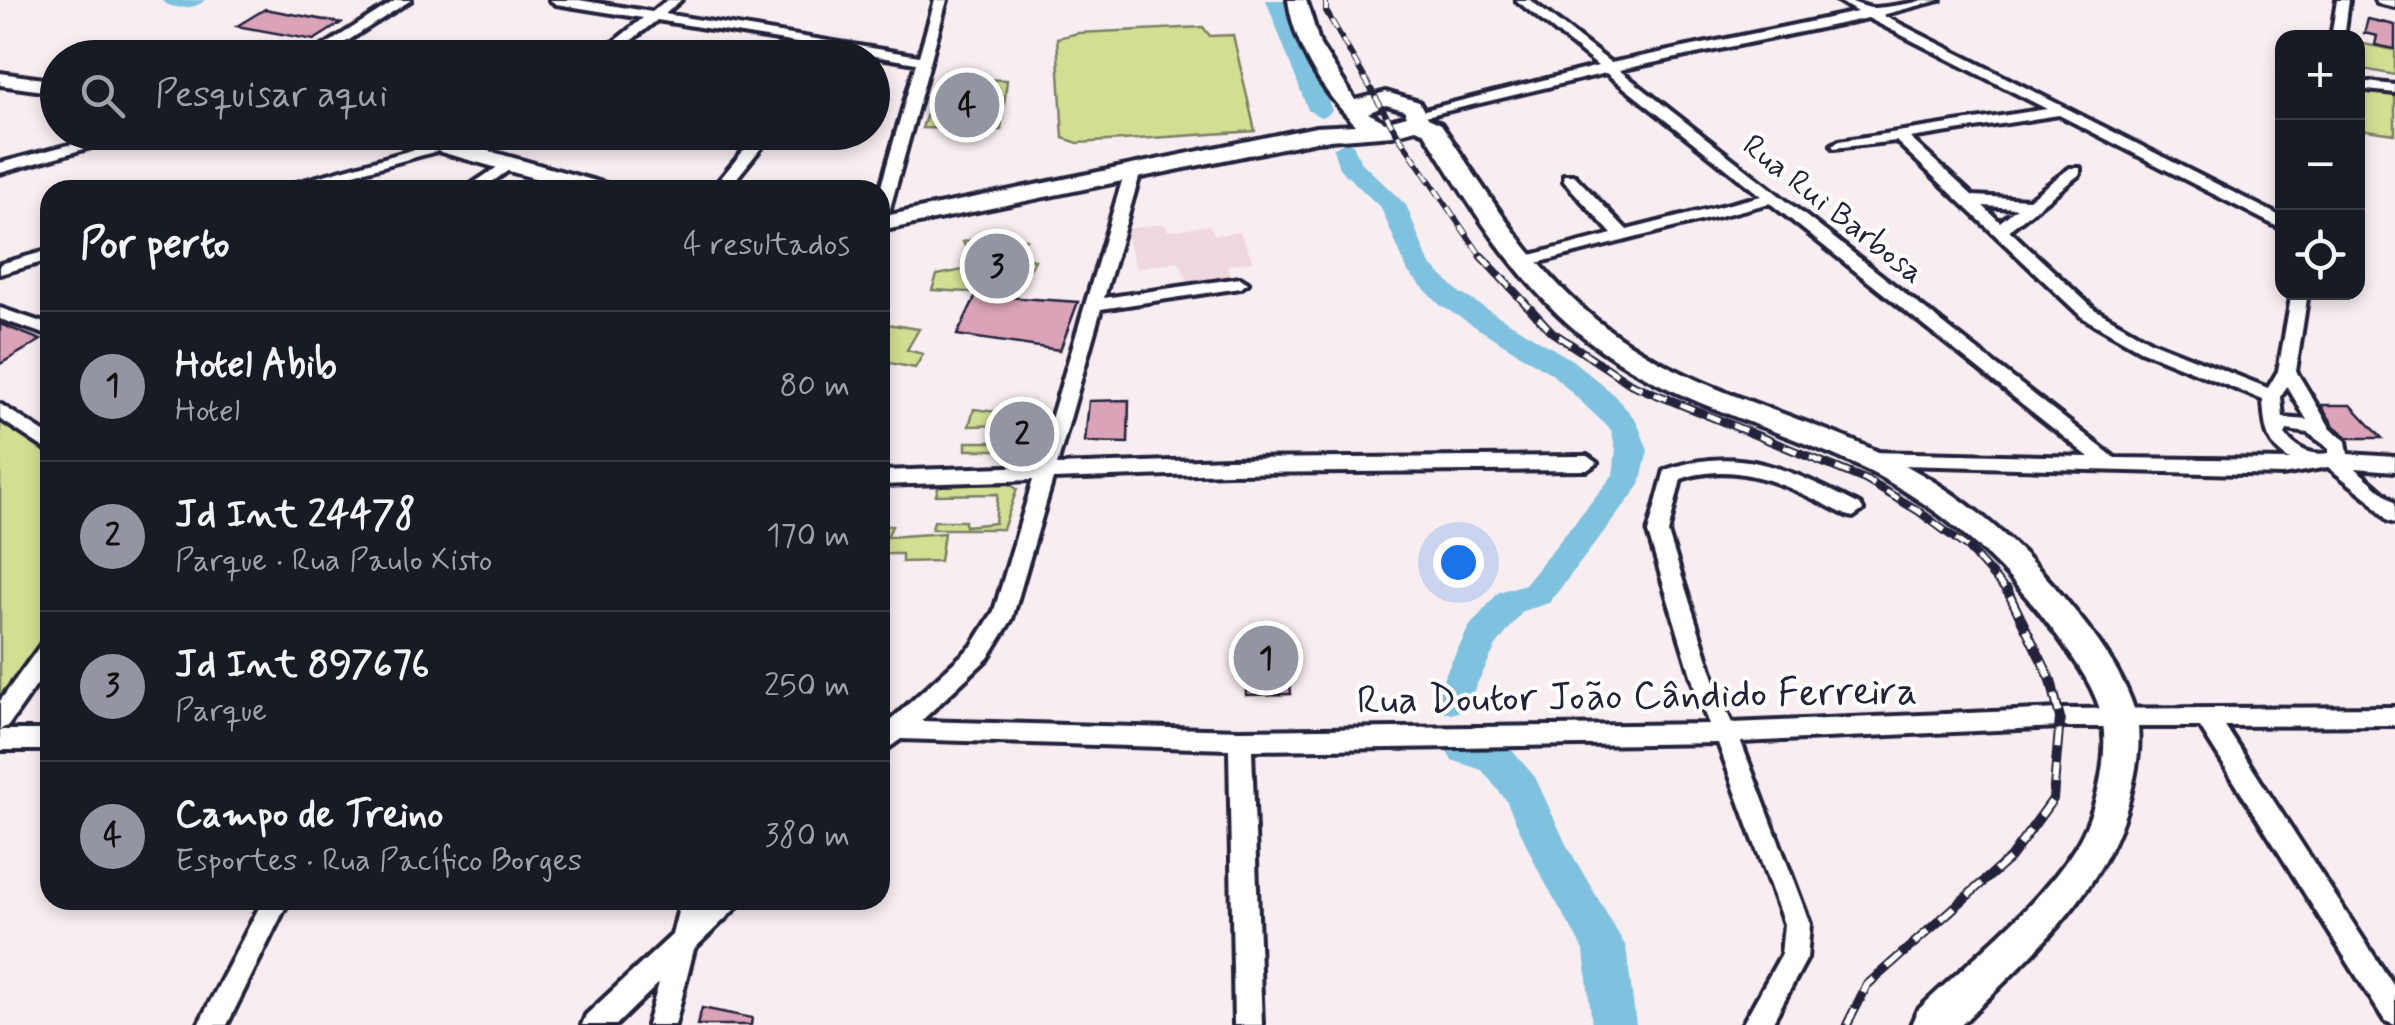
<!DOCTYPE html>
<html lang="pt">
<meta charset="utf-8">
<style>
body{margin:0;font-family:Mynerve,sans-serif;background:#242831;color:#f1f3f6}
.controls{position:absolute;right:30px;top:30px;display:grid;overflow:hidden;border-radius:20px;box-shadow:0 5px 15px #0003}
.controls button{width:90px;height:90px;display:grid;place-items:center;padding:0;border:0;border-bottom:2px solid #363941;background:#171b24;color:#f1f3f6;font:50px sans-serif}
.you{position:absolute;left:1458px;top:562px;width:35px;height:35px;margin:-25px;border:8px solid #fff;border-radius:50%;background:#1a73e8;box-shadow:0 0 0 15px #1a73e833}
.badge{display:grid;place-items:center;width:65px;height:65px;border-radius:50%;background:#9495a2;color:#111;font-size:32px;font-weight:700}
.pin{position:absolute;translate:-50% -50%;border:5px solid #fff;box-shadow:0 2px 10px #0006}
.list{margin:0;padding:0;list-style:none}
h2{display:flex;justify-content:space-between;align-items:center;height:130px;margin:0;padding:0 40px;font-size:42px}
h2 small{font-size:32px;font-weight:400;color:#9ea1a6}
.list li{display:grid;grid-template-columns:65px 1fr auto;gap:30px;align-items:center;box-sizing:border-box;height:150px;padding:0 40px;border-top:2px solid #363941}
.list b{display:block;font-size:38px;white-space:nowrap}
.list p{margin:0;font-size:32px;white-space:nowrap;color:#9ea1a6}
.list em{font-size:32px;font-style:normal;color:#9ea1a6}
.icon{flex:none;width:55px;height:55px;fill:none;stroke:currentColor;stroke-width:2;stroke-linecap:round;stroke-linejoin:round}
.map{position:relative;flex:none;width:2395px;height:1025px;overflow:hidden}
.search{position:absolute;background:#171b24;box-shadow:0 5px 15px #0003;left:40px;top:40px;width:850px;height:110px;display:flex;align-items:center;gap:25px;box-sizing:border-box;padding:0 35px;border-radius:55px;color:#9ea1a6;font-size:38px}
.panel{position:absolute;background:#171b24;box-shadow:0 5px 15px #0003;left:40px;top:180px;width:850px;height:730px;border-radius:30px}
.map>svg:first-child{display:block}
</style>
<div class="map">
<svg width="2395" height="1025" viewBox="0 0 2395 1025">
<rect width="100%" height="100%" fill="#f8edf1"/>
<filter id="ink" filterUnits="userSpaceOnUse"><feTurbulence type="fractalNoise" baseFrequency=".01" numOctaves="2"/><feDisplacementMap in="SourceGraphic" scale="20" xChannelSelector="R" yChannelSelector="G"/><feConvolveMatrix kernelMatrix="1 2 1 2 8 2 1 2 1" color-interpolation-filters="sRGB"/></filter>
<g filter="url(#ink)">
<!-- built -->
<path fill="#efd7e0" d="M1165 224 1168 231 1209 225 1215 235 1240 232 1253 261 1227 265 1230 277 1189 283 1179 262 1136 268 1124 229Z"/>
<!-- green -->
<path fill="#d2de91" stroke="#7a8066" stroke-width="2.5" d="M1203 27 1210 36 1233 35 1255 131 1078 143 1063 138 1057 38 1078 33Z
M2358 43 2395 50V75L2358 68Z
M939 78 1007 80 1001 130 922 128Z
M2358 86 2395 90V134L2358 129Z
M985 236 1026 239 1015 257 1035 260 1030 269H1006L989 293 932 290 937 275 963 270 962 263 972 260 963 242Z
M880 323 919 329 907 350 923 354 915 368 880 361Z
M974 409 1040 418 1032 450H966V442H1008L1009 425 969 426Z
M0 421 50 451V639L0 716Z
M939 485 1009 484 1017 489 1003 529H932L934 521H965V526L995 523 998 494 936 495Z
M880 525 892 526 887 537 944 533 940 561 902 562V554H880Z"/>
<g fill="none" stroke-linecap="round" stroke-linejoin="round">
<!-- river -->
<path fill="#7fc2df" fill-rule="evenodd" d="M161 0H205C196 10 170 10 161 0Z
M1266 0H1286L1332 110 1328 115 1320 117 1308 110Z
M1345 142 1353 144 1360 161 1406 205 1429 263 1460 293 1572 360 1611 392 1636 420 1648 450 1640 485 1549 603 1523 611 1496 646 1464 710 1451 714 1438 710 1433 699 1469 627 1499 592 1525 584 1613 475 1616 450 1611 430 1552 374 1440 305 1408 272 1381 208 1339 168 1333 149Z
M1465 733 1509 747 1535 777 1566 844 1626 947 1636 1025H1592L1584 951 1538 870 1506 800 1482 770 1452 760 1446 749 1452 738Z"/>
</g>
<!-- building -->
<path fill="#daa3b8" stroke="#22223b" stroke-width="2.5" d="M265 9 341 23 314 40 237 26Z
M2368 19 2395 25V49L2375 45 2377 36 2364 33Z
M976 295 1078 302 1060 350 957 335Z
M0 324 41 340 0 364Z
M1129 400 1128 443 1085 442 1089 401Z
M2321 405H2351L2382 438H2349L2334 426Z
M1244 636H1286L1291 694 1246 695Z
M702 1008 752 1018 751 1025H697Z"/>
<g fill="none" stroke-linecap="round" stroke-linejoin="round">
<defs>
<path id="street" d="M396 0H411L321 58H305Z
M550 0H579L652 12 667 0H681L665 14 919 56 935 0H947L888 216 880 221V190L916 63 657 20 609 58H594L643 18 556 4Z
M1516 0H1530L1611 63 1857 12 1837 0C1854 0 1865 9 1875 8 1898 7 1918 0 1940 0L1882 15 2282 217V228L2276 226 2059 115 1910 138 1973 196 2029 199 2070 168H2080V174L2009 230 2094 309 2152 342 2268 388 2278 371 2292 292H2308L2296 371 2331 429 2346 441 2348 454 2395 457V471L2355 468 2395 503V523L2388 521 2369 499 2328 467 2282 475 1863 464 1860 459 1863 454 1870 452 2089 457 1770 203 1525 266 1519 264V258L1612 234 1564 181V175H1574L1627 230 1761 196 1606 73 1413 119V113L1598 66ZM1868 18 2047 109 1839 141 1832 145 1834 148 1896 141 2082 317 2140 350 2263 400C2265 428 2265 444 2290 460L2115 458 1619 70ZM1983 206 2017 208 2000 222ZM2287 386 2307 420 2283 418 2281 397ZM2287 430 2308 433 2329 448V453C2310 456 2297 449 2285 435Z
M2337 0H2349L2344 38H2331Z
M2375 0H2395V7L2377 3Z
M2358 81 2395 85V93L2358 89Z
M118 132H144L0 173V163Z
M492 132H509L480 157H470V151Z
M759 132H774L727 190H711Z
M443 141 448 142V148L297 190H272Z
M508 160 515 164 513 167 481 190H463Z
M1133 166 1141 171 1104 298 1240 278 1248 283 1240 288 1101 309 1057 465 1228 459 1587 456 1597 463 1587 470 1228 473 1053 479 1012 619 988 658 921 721 1240 730 1709 724 1698 698 1648 533 1665 470C1741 443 1792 471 1860 505L1863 510 1853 517 1846 515C1794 489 1740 458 1681 479L1668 533 1720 698 1732 723 2060 709 2395 707V725L2225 726 2395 988V1025L2385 1021 2200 727H2060L1741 742 1810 924 1807 958 1771 1025H1742L1781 955 1784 924 1718 743 1252 750 1262 1025H1234L1229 749 901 739 880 754V719L891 720 972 646 994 611 1033 480 880 485V471L1037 466 1125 171Z
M50 250V260L0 274V264Z
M0 308 50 325V336L0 319Z
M0 404 50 436V452L0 419Z
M50 640V666L8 726 0 729V701L42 643Z
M0 730H50V750H0Z
M263 900H289L227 1025H198Z
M681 900H707L706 903 709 900H740L736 908 694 949 675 1025H647L659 983 616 1025H582L586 1015 672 935Z"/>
<path id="secondary" d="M1288 0H1306L1320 45 1355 100 1386 92 1419 102 1428 118 1441 124C1490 197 1536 276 1608 329 1688 389 1786 410 1876 451 1951 484 2013 536 2065 599 2093 633 2124 672 2136 715 2141 737 2138 761 2133 783 2112 888 2033 952 1961 1025H1911L1917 1011C1970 959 2035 911 2075 848 2096 815 2110 756 2102 717 2095 687 2076 662 2059 638 2005 564 1938 502 1854 464 1765 423 1666 401 1588 340 1519 286 1470 207 1425 133L1416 129 1393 135 1316 141 880 231V217L1316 127 1356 125C1322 91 1295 48 1288 0ZM1386 105 1404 110 1407 116 1385 122 1368 113Z
M0 73 58 81V93L0 85Z
M384 132H421L610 185 613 190H577L387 137Z"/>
</defs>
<!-- street casing -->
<use href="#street" stroke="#22223b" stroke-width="8"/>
<!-- secondary casing -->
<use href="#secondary" stroke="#22223b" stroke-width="8"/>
<!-- street -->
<use href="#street" fill="#fff" fill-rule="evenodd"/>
<!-- secondary -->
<use href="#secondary" fill="#fff" fill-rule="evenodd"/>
<defs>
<path id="rail-far2" d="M1326 0V11L1394 129 1483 259"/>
<path id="rail-far1" d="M1481 256 1552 332 1631 384 1866 480 1917 510 1968 548 2008 593"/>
<path id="rail" d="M1847 1025 1867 985 2010 858 2053 799 2060 718 2051 680 2007 590"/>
</defs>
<!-- rail-far2 casing -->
<use href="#rail-far2" stroke="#22223b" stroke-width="6"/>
<!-- rail-far1 casing -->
<use href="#rail-far1" stroke="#22223b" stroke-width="9"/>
<!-- rail casing -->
<use href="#rail" stroke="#22223b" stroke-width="10"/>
<!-- rail-far2 -->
<use href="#rail-far2" stroke="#fff" stroke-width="4" stroke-dasharray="11" stroke-linecap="butt"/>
<!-- rail-far1 -->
<use href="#rail-far1" stroke="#fff" stroke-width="5" stroke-dasharray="14" stroke-linecap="butt"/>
<!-- rail -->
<use href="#rail" stroke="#fff" stroke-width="6" stroke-dasharray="18" stroke-linecap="butt"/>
</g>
</g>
<g text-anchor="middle" stroke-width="8" stroke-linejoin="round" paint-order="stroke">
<!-- far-street labels -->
<g font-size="32" fill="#22223b" stroke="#fff">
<text transform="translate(1834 208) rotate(38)" y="11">Rua Rui Barbosa</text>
</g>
<!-- street labels -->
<g font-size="40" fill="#22223b" stroke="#fff">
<text transform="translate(1637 694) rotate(-1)" y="14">Rua Doutor João Cândido Ferreira</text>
</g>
</g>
</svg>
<div class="controls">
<button>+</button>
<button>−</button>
<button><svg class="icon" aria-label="locate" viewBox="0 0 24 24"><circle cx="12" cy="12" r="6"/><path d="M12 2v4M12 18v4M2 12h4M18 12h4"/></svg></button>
</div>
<div class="you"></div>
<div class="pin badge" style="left:1266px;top:658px">1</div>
<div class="pin badge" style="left:1022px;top:434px">2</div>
<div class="pin badge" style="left:997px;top:266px">3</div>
<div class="pin badge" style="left:967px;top:105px">4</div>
<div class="search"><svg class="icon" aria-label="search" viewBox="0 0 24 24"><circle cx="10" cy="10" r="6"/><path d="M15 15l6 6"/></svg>Pesquisar aqui</div>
<section class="panel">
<h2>Por perto<small>4 resultados</small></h2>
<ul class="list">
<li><span class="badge">1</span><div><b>Hotel Abib</b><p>Hotel</p></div><em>80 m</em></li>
<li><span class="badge">2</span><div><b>Jd Int 24478</b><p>Parque · Rua Paulo Xisto</p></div><em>170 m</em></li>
<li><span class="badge">3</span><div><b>Jd Int 897676</b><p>Parque</p></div><em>250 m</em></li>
<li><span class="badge">4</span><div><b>Campo de Treino</b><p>Esportes · Rua Pacífico Borges</p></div><em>380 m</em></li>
</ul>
</section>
</div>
